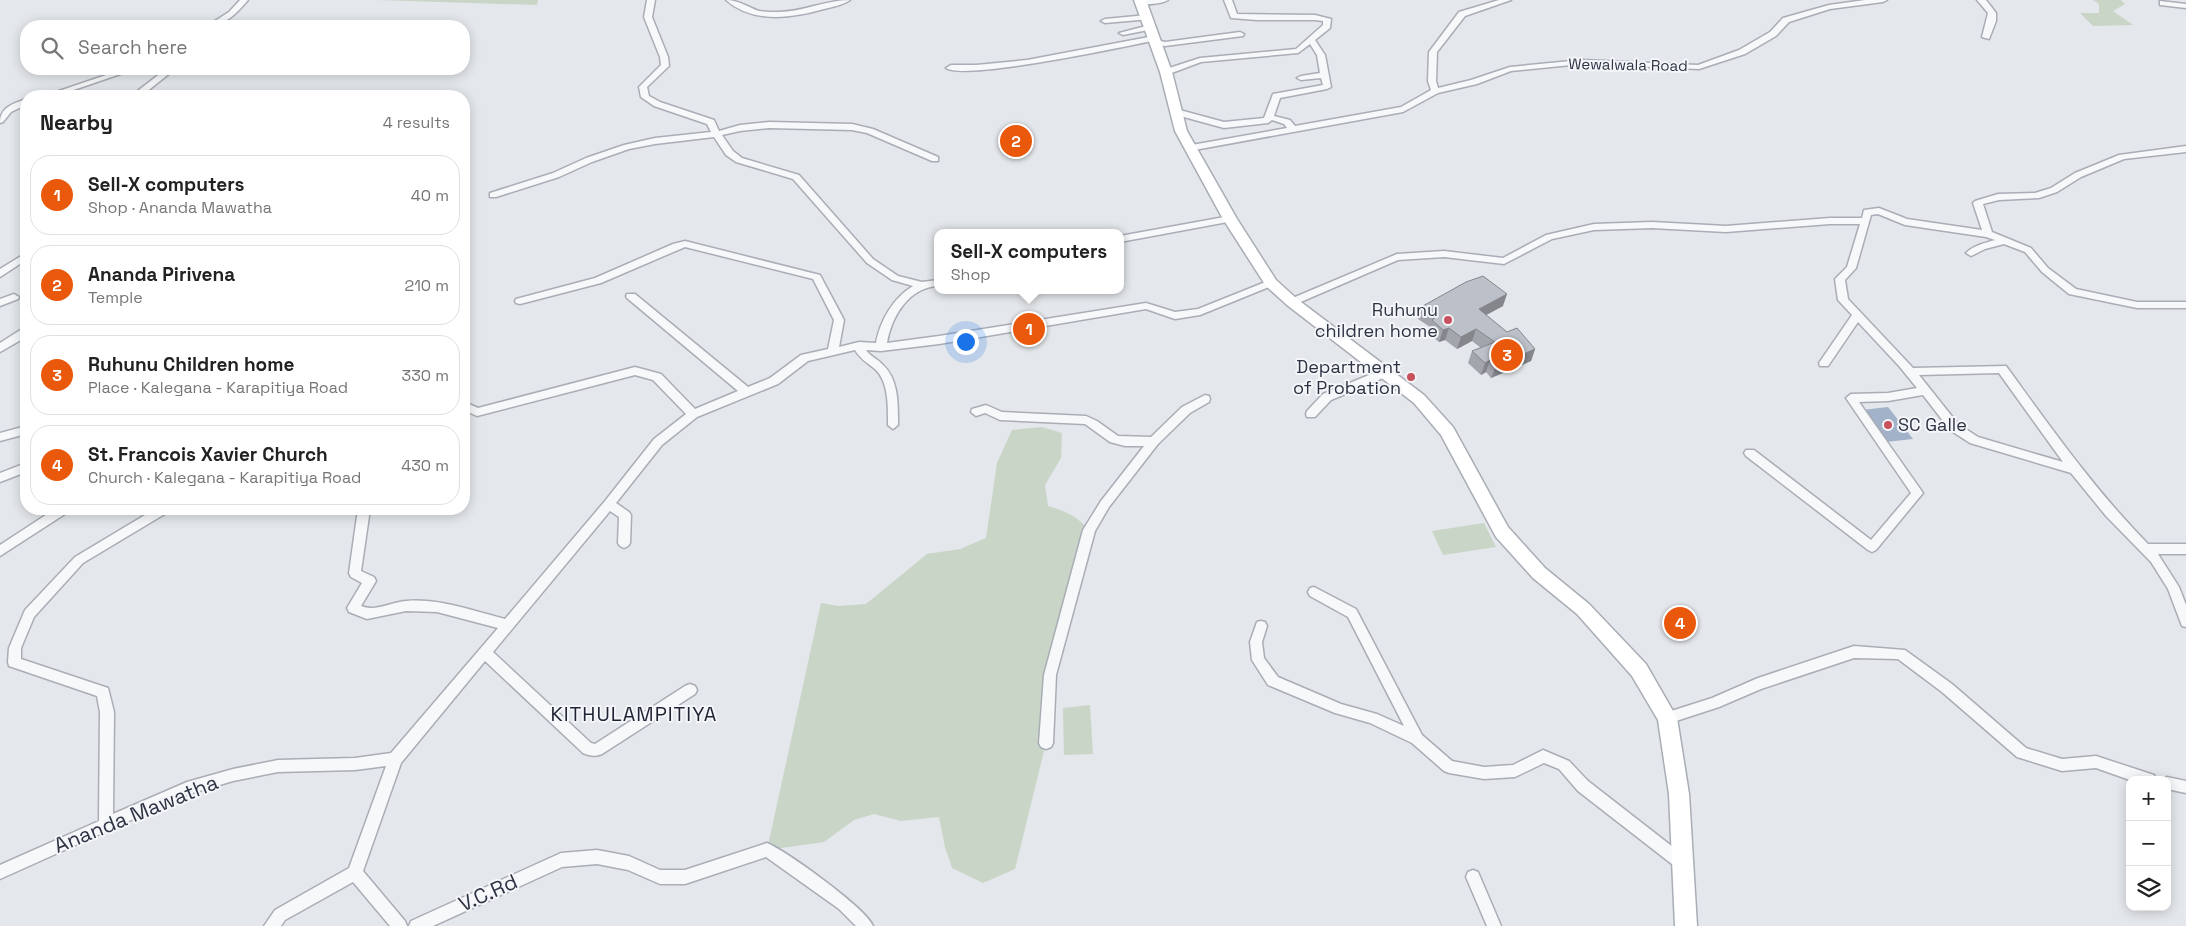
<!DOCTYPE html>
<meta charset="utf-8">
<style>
body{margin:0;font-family:"Space Grotesk",sans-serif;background:#f6f6f6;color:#222}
.controls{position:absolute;right:15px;bottom:15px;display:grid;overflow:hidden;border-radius:10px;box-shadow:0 2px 12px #0003}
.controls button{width:45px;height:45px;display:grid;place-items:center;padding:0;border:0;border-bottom:1px solid #e0e0e0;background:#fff;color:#222;font:25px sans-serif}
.you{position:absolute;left:965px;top:341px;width:18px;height:18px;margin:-12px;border:4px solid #fff;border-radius:50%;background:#1a73e8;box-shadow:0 0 0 8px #1a73e833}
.badge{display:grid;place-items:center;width:32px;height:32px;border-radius:50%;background:#ea580c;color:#fff;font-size:16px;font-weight:700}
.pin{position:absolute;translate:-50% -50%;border:2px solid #fff;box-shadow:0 1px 5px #0006}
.popup{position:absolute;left:934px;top:229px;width:190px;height:65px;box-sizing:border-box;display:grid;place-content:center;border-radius:10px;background:#fff;filter:drop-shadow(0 1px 4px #0005);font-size:16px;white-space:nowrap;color:#767676}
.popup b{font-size:19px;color:#222}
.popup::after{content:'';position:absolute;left:50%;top:100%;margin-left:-10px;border:10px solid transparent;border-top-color:#fff}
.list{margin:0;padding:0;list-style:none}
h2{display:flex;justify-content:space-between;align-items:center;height:65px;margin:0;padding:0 20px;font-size:21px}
h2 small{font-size:16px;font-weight:400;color:#767676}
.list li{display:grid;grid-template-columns:32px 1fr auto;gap:15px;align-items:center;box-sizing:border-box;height:80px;margin:0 10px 10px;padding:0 10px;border:1px solid #e0e0e0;border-radius:20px}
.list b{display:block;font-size:19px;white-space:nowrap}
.list p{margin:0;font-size:16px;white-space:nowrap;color:#767676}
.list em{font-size:16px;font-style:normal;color:#767676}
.icon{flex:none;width:28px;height:28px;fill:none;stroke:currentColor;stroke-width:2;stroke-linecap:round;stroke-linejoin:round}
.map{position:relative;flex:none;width:2186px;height:926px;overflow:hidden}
.search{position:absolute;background:#fff;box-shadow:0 2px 12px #0003;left:20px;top:20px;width:450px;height:55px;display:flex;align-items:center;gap:12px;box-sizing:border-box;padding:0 18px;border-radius:20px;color:#767676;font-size:19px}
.panel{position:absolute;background:#fff;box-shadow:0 2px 12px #0003;left:20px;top:90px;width:450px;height:425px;border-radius:20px}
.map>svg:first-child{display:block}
</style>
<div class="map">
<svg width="2186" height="926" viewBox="0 0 2186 926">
<rect width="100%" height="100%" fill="#e4e7eb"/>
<!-- green -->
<path fill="#c9d5c6" d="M377 0H538L537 5Z
M2093 0H2121L2125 4 2113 11 2133 25 2093 26 2080 13H2099V4Z
M1042 427 1062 433 1061 458 1045 485 1048 506C1065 511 1077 516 1089 530L1050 675 1046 743 1015 869 983 883 952 868 945 847 939 817 901 821 874 814 854 820 824 842 767 850 821 603 838 606 866 604 927 554 960 549 986 538 997 463 1012 430Z
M1484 523 1496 547 1443 555 1432 531Z
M1090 705 1093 754 1064 755 1063 708Z"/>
<!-- water -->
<path fill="#a2b2c9" d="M1888 407 1913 439 1886 442 1862 410Z"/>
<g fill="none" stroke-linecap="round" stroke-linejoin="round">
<defs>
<path id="minor" d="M240 0H248C237 13 225 26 207 26L229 12Z
M647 0H655L652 17 668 57 669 66 647 87 649 96 660 102 714 120 719 131 740 125 769 122 852 124 873 129 938 157V161H932L867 133 852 130 769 128 740 131 722 135 733 151 742 158 799 175 873 259 898 276 922 282 938 280V286C909 287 891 317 887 343L939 336 1146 303 1175 312 1198 309 1268 281H1274L1276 283 1274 285 1200 315 1175 319 1146 309 939 344 881 351 866 350C871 357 878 359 883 365 899 380 898 405 898 425L893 429 888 425C888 408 889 383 876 370 868 363 861 360 855 350L808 361 778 384 697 417 662 445 616 503 629 512 631 515 630 543 628 546 624 548 620 546 618 543 619 517 610 511 493 652 591 743 595 744 685 686 690 684 695 686 697 690 695 694 602 754C595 757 590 756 583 753L485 661 401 763 363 871 405 921 407 926H390L353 882 285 920 281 926H264L275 910 349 868 386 766 355 770 278 772 233 781 189 794 0 879V865L99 821 100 712 97 696 9 666 8 662 9 648 25 610 75 557 155 509H170L168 512 83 563 34 617 21 648V659L108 688 114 712 113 814 187 782 233 769 278 760 355 758 391 753 498 628 437 612 406 611 367 619 349 612 347 608 362 583 351 577 349 573 358 509H370L361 571 374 577 376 581 361 606C375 612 392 602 406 601 439 598 473 611 505 619L605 501 654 439 686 414 653 380 635 375 477 416 464 410V402L478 408 635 367 661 374 695 409 738 391 627 298 626 296 627 294H635L748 387 770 378 801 355 828 349 834 320 813 279 685 247 601 283 520 304 516 303 515 301 516 299 595 278 673 244 685 241 820 275 844 320 839 347 859 342 876 343C880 321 893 298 913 286L892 280 867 263 793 179 736 162 726 155 714 137 655 144 629 149 592 162 559 177 496 197H490V193L553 173 586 158 624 145 655 138 711 132 707 124 654 106 641 97 639 87 661 65 660 57 644 17Z
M726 0C739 0 747 7 759 11 765 12 772 12 778 12 803 12 825 0 850 0 843 5 832 7 824 9 792 18 753 24 726 0Z
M1140 0H1168C1161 4 1144 6 1137 2Z
M1224 0H1232L1237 14 1315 15 1331 19 1330 28 1315 40 1325 55 1331 87 1327 89 1280 98 1274 116 1290 120 1295 126 1401 107 1431 90 1428 81 1429 52 1459 12 1499 0H1511L1465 16 1437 52 1436 81 1438 88 1471 80 1510 67 1581 60 1698 65 1739 50 1770 32 1783 18 1829 5 1865 0H1887L1883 2 1830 9 1789 22 1776 36 1745 54 1699 69 1581 64 1511 71 1477 84 1438 93 1403 112 1189 151 1186 150V146L1287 128 1284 124 1272 120 1268 123 1224 128 1173 114V110L1176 109 1224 122 1264 118 1273 94 1323 85 1321 78 1301 80 1297 78 1301 76 1320 73 1317 55 1310 44 1298 53 1201 62 1169 74H1163V70L1200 58 1296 49 1323 25V21L1315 20H1257L1231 18Z
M1977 0H1986L1996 13V21L1989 39 1982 37 1988 13Z
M2160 1 2186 4V8L2160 5Z
M1147 15 1151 17 1150 19 1105 23 1101 21 1105 19Z
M1150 25 1154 27 1153 29 1123 35 1119 33Z
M1240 32 1244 34 1243 36 1165 46 1152 44V41C1122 47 964 81 946 68L951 65H976L1027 60 1154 36 1158 38 1156 40 1165 42Z
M124 69H135L56 96H44Z
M166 69H175L145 93 150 96H135V93Z
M26 99V105L11 112 3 122 0 123C0 107 13 104 26 99Z
M2186 146V152L2124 159 2081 177 2057 192 2039 198 1999 200 1983 204 1992 232 2031 248 2048 268 2076 289 2137 302H2186V308H2137L2069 294 2042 272 2025 252 2004 244 1985 249 1971 256 1966 253C1974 245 1985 243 1995 240L1986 237 1905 225 1878 214 1871 215 1856 268 1845 280 1848 299 1913 368 2006 366C2052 429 2093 488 2148 544H2186V554H2158L2179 587 2186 605V627L2182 626 2168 589 2151 562 2106 516 2071 473 1970 443 1950 430 1923 395 1888 401 1859 402 1923 493 1876 550 1872 552 1868 550 1746 456 1744 453 1746 450H1754L1871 540 1911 493 1846 398 1851 394 1888 393 1917 388 1899 366 1858 322 1828 366H1820L1819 363 1852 315 1838 300 1835 279 1847 267 1860 224H1830L1726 232 1652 228 1594 230 1552 239 1504 264 1444 257 1398 260 1296 304H1288L1287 302 1288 300 1397 254 1444 251 1503 258 1546 235 1594 224 1652 222 1726 226 1830 218H1862L1864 210 1879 208 1907 219 1982 230 1973 203 1975 201 1998 194 2035 193 2051 188 2075 173 2119 155ZM1999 373 2063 462 1978 437 1958 424 1919 375Z
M1230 216 1235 219 1233 221 1120 242V236Z
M26 253V260L0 277V269Z
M14 294 19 297 18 299 0 306V299Z
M22 329H26V337L0 352V343Z
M1386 368 1390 369 1391 372 1390 375 1331 400 1315 417H1307L1306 414 1307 411 1323 394Z
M1205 395 1209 396 1210 399 1209 402 1190 413 1158 444 1109 507 1095 531 1056 675 1053 743 1051 747 1046 749 1041 747 1039 743 1044 675 1083 530 1101 501 1144 446H1125L1110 442 1085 424 1000 420 985 413 976 416 971 412 972 409 986 405 1002 412 1086 416 1097 421 1118 436 1151 437 1182 407Z
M26 426V434L0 441V433Z
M26 463V472L0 482V473Z
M55 509H70L68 512 0 556V545Z
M1314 587 1356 609 1422 735 1452 761 1484 767 1513 765 1543 750 1569 761 1588 781 1687 858 1689 863 1687 868 1682 870 1677 868 1578 791 1559 769 1544 763 1515 777 1484 779 1449 773 1444 771 1412 743 1370 723 1335 713 1268 685 1252 660 1250 642 1257 622 1261 621 1265 622 1267 626 1262 642 1264 658 1278 677 1341 704 1377 714 1404 726 1348 617 1310 596 1308 592 1310 588Z
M1854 646 1905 650 1952 684 2026 748 2062 759 2096 756 2154 775 2156 780H2130L2096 768 2062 771 2017 757 1942 692 1898 659 1854 658 1761 689 1719 707 1667 724 1662 722 1660 718 1662 714 1712 698 1758 678Z
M2167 777 2186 781V793L2167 789V780H2162Z
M767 843C786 851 866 908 873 926H856L839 909 766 857 685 884H660L628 870 597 864 562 867 433 926H409L411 921 561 853 597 850 629 856 660 870H685Z
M1473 870 1478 872 1501 926H1487L1466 877 1468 872Z"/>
<path id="secondary" d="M1134 0H1146L1172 72 1187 131 1237 219 1276 280 1297 299 1424 395 1453 427 1508 527 1545 568 1589 604 1646 664 1677 718 1689 794 1697 926H1675L1669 794 1658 720 1632 676 1577 614 1533 578 1496 537 1441 435 1414 403 1287 305 1266 286 1223 219 1175 131 1160 72Z"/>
</defs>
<!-- minor casing -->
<use href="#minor" stroke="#a9adb5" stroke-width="3"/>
<!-- secondary casing -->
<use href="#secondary" stroke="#a9adb5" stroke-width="3"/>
<!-- minor -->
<use href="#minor" fill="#f7f8fa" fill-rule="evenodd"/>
<!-- secondary -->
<use href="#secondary" fill="#fff" fill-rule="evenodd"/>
</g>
<!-- wall -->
<path fill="#a2a5ac" d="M1503 306 1486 315 1507 332 1535 349 1531 361 1491 378 1486 372 1481 375 1468 363 1472 351 1481 348 1472 341 1457 349 1445 340 1439 342 1428 333 1430 327 1418 319 1421 307Z"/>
<!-- shaded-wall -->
<path fill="#84868c" d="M1507 294 1503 306 1475 321 1479 309Z
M1449 328 1445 340 1439 342 1443 330Z
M1476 329 1472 341 1457 349 1461 337Z
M1535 349 1531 361 1491 378 1496 366Z
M1490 360 1486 372 1481 375 1485 363Z"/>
<!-- building -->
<path fill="#bcc0c8" stroke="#84868c" d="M1483 276 1507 294 1479 309 1507 332 1517 328 1535 349 1496 366 1490 360 1485 363 1472 351 1495 342 1476 329 1461 337 1449 328 1443 330 1432 320 1436 317 1421 307 1466 282Z"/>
<!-- markers -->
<g fill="#c8515b" stroke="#f4f6f9" stroke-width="2">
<circle cx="1448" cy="320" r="5"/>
<circle cx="1411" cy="377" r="5"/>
<circle cx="1888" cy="425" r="5"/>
</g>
<g text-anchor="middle" stroke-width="4" stroke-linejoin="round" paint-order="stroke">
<!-- far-street labels -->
<g font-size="15" fill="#2d3343" stroke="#f4f6f9">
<text transform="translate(1628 65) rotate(1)" y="5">Wewalwala Road</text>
</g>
<!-- poi labels -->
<g font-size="18" fill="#2d3343" stroke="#f4f6f9" text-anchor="end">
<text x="1438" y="316">Ruhunu<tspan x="1438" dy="21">children home</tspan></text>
<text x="1401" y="373">Department<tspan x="1401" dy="21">of Probation</tspan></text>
<text x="1898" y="431" text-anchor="start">SC Galle</text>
</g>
<!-- quarter labels -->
<g font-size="20" letter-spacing="1" fill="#1f2434" stroke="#f4f6f9">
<text x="634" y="721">KITHULAMPITIYA</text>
</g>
<!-- near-street labels -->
<g font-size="21" fill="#2d3343" stroke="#f4f6f9">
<text transform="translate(136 814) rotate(-22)" y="7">Ananda Mawatha</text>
<text transform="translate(488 893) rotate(-24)" y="7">V.C.Rd</text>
</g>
</g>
</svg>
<div class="controls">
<button>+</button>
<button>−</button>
<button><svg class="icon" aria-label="layers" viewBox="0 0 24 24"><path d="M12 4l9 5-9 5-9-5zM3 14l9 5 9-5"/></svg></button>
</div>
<div class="you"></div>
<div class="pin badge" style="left:1029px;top:329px">1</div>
<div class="popup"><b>Sell-X computers</b>Shop</div>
<div class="pin badge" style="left:1016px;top:141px">2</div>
<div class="pin badge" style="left:1507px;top:355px">3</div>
<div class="pin badge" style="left:1680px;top:623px">4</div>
<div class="search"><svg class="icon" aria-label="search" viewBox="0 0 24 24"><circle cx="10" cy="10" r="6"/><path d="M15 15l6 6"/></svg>Search here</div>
<section class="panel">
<h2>Nearby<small>4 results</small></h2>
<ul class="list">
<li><span class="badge">1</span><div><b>Sell-X computers</b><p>Shop · Ananda Mawatha</p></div><em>40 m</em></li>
<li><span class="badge">2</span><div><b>Ananda Pirivena</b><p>Temple</p></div><em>210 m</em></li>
<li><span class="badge">3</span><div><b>Ruhunu Children home</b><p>Place · Kalegana - Karapitiya Road</p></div><em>330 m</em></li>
<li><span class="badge">4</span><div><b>St. Francois Xavier Church</b><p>Church · Kalegana - Karapitiya Road</p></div><em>430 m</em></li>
</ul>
</section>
</div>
